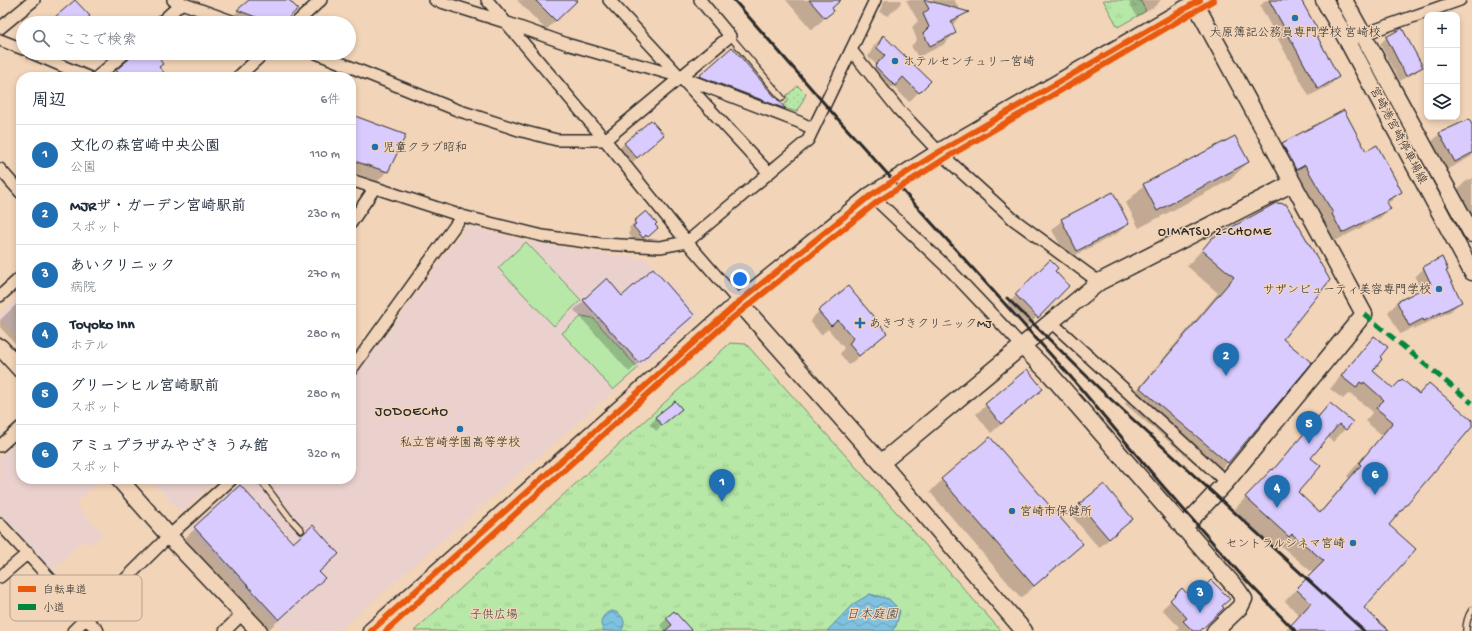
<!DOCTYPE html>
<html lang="ja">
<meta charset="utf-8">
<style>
body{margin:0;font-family:"Gochi Hand","Klee One",sans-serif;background:#f6f6f7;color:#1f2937}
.controls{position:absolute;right:12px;top:12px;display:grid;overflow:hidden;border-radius:8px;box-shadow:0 2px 6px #0003}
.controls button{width:36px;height:36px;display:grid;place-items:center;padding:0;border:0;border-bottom:1px solid #e0e1e3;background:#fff;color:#1f2937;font:20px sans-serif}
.you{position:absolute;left:740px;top:279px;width:14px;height:14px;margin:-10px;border:3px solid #fff;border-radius:50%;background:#1a73e8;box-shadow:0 0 0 6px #1a73e833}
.badge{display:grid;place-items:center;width:26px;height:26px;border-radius:50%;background:#1f6fb2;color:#fff;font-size:13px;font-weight:700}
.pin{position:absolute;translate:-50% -33px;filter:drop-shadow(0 1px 2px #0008)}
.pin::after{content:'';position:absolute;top:21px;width:14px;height:12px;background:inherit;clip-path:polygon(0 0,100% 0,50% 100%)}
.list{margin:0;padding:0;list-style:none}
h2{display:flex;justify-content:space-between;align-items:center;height:52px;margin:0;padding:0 16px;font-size:17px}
h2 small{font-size:13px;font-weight:400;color:#747a83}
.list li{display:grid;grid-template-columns:26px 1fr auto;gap:12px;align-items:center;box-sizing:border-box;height:60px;padding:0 16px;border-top:1px solid #e0e1e3}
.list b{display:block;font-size:15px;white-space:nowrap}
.list p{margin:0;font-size:13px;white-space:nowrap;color:#747a83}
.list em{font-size:13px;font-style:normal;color:#747a83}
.icon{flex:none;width:22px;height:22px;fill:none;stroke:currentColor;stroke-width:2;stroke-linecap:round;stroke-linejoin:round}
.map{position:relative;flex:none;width:1472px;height:631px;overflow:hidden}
.search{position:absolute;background:#fff;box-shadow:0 2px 6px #0003;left:16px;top:16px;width:340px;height:44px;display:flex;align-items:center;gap:10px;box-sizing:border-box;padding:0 14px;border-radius:22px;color:#747a83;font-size:15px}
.panel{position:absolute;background:#fff;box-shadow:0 2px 6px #0003;left:16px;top:72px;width:340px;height:412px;border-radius:16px}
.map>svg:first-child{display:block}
</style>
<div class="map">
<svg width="1472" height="631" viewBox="0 0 1472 631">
<defs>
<pattern id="grass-dots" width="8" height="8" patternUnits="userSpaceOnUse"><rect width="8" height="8" fill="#b7e8a8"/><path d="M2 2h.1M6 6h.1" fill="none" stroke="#9ec791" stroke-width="1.8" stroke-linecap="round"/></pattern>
<pattern id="park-tufts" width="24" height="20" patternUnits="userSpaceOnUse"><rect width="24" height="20" fill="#b7e8a8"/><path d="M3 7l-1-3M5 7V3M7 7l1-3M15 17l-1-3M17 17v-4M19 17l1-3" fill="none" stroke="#9ec791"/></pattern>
<pattern id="water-waves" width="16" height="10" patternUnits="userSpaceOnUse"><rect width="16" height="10" fill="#7fc2e0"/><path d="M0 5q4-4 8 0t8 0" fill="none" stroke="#689eb6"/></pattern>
</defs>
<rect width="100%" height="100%" fill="#f2d4b8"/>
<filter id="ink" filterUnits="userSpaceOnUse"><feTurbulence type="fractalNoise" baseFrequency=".025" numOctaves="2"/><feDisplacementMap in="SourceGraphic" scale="8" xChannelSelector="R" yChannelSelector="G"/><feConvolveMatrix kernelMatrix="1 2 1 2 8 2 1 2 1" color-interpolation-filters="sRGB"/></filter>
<g filter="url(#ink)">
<!-- built -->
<path fill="#ead1cd" d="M467 226 522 240 582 251 648 259 699 316 339 631H283L189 529 243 479H351V379L357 374Z
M21 295V341L0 319V314Z
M21 438V479H97L99 482 75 504 103 534 91 545 85 539 52 570 0 514V457Z
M150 479H218L181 512Z"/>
<!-- grass -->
<path fill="url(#grass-dots)" stroke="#718a6a" d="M798 86 806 94 797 112 781 107 789 100 786 96Z"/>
<!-- park -->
<path fill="url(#park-tufts)" stroke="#718a6a" d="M1103 0H1140L1146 11 1118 27Z
M730 343 746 344 913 531 1001 631H414Z"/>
<!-- pitch -->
<path fill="#b7e8a8" stroke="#718a6a" d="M526 242 581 300 554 326 498 268Z
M582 316 593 318 638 368 613 390 562 333Z"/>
<!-- water -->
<path fill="url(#water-waves)" stroke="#5d8698" d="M870 594 889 599 900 611 896 626 892 631H827L853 604Z
M611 611C622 612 628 622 621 631H604C598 623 602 614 611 611Z"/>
<!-- shadow -->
<path fill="#0003" d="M250 0H288L282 23H237L229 20Z
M517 0H571L574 3 546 30Z
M786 0H839L831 8 832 11 812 30Z
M885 0H902L900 4 888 16 879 12Z
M906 0H954L963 14 952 25 955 33 943 45 918 57 911 46 917 40 912 27 918 21Z
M1128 0H1161L1154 7 1137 17Z
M1266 0H1295L1319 34 1316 37 1338 77 1329 86 1309 96 1260 6Z
M883 36 929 81 909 102 893 86 885 94 866 77 877 65 868 57 874 46Z
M1387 37 1421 67 1415 73 1400 81 1380 44Z
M732 48 785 109 776 117 691 86Z
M133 53H148L162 72 158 77H110Z
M355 117 387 171 378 181 351 172V121Z
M1468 120 1472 128V156L1445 171 1430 144 1439 134Z
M663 135 627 167 615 153 625 143Z
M1283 144 1365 153 1401 192 1391 201 1387 204 1389 209 1380 218 1333 242 1323 224 1324 223 1296 174 1274 153Z
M1248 162 1230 180 1139 228 1126 203 1144 185Z
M1472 178V220L1456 191 1465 182Z
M1062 220 1128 223 1118 233 1068 259 1052 230Z
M635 222 650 234 641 242 639 240 636 243 628 233 630 231 629 228Z
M1213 238 1282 339 1228 462 1212 478 1125 404 1218 293 1187 266Z
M1050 262 1053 271 1067 286 1028 326 1007 304Z
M1424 268 1445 271 1460 302 1451 311 1415 329 1414 327 1400 334 1388 312 1397 303 1421 290 1415 277Z
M607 280 622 297 683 324 629 372 574 310Z
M21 300V350L0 327V320Z
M819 311 886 333 849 365 840 354 844 348 828 329 821 335 810 321Z
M1374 337 1378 357 1371 371 1393 389 1419 394 1472 421V426L1388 525 1363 608 1388 631H1285L1300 616 1285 601 1313 573 1280 545 1276 549 1234 510 1260 482 1272 471 1318 416 1330 404 1345 429 1333 442 1327 436 1309 458 1296 492 1319 513 1349 478 1347 476 1382 435 1365 421 1373 412 1351 394 1350 395 1348 394 1343 399 1330 389 1362 350Z
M1027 371 1042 389 991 433 976 414Z
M674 415 656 431 650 424 656 418Z
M942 480 1082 544 1021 598 930 492Z
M240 487 293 544 338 554 319 572 312 590 267 631 183 540Z
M1080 505 1131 519 1099 548 1071 515Z
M1182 590 1192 600 1221 607 1199 631H1177L1176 630 1179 627 1162 609Z
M674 612 690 631H665L660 625Z"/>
<!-- building -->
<path fill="#d9cbfd" stroke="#2b2b2b" d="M75 0 90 16 82 23H48Z
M249 0H289L298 9 283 23H272L237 10Z
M535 0H578L556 21Z
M809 0H841L832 8 834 11 825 18Z
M924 0H926L969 12 951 21 956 33 930 46 923 33 929 27 923 14 929 9Z
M1269 0H1301L1320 34 1317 36 1339 77 1318 89Z
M1402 28 1423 67 1406 76 1386 37Z
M883 35 931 81 919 93 903 77 895 86 875 66 885 55 877 48Z
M732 47 768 89 786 109 699 76Z
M132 53H168L160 60 163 64 159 67 168 77 121 76 116 70 130 58Z
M1344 110 1366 151 1377 145 1402 192 1386 201 1391 209 1342 233 1332 214 1333 213 1305 165 1296 170 1282 143Z
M355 116 406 135 388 172 351 160V124Z
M1469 119 1472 125V153L1455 162 1439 133Z
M651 120 664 135 637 158 624 143Z
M1235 136 1249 162 1157 211 1143 184Z
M1113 192 1129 224 1077 251 1061 219Z
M1276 203 1286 204 1330 280 1283 339 1312 363 1228 463 1140 388 1234 277 1202 250 1212 238Z
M646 211 657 223 655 225 658 228 648 237 646 235 643 238 633 226 636 224 634 221Z
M1442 257 1448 270 1446 271 1462 302 1424 321 1423 319 1409 326 1397 302 1431 284 1423 267Z
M1050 260 1058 268 1055 271 1069 286 1038 318 1015 294Z
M653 268 694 315 639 363 583 300 607 278 622 296Z
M848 286 887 333 859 356 849 344 853 338 838 320 831 326 818 311Z
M1374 336 1388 347 1380 357 1382 359 1373 371 1393 388 1402 379 1419 394 1429 383 1472 420V427L1389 525 1416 549 1364 608 1389 631H1297L1291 625 1311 603 1296 589 1324 561 1292 534 1289 537 1245 497 1272 469 1273 470 1330 403 1353 422 1346 430 1339 424 1311 458 1321 466 1298 492 1320 513 1361 465 1359 463 1393 422 1376 408 1384 400 1364 382 1363 384 1360 382 1356 388 1341 376Z
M1027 369 1043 389 1001 424 985 404Z
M675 401 682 409 662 425 655 417Z
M990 437 1083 544 1034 586 941 479Z
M1104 484 1133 519 1109 539 1079 504Z
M240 485 293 543 313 525 339 554 319 572 325 578 279 620 194 527Z
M1211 580 1230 599 1222 606 1224 608 1200 631H1193L1183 621 1187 618 1170 600 1182 588 1192 599Z
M674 611 692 631H665L672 625 666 618Z"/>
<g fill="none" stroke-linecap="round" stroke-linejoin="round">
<defs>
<path id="lane" d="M730 36 782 98
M260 479 288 516 301 530
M1466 631C1466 624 1468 616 1472 610"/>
<path id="street" d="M173 0 237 23
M435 0 505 22 570 45 681 77 799 122 813 129
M487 0 605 140 687 242 739 302
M609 0 769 173
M160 23 182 3
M296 23 321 0
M0 28 34 0
M0 40 23 49
M1347 40 1460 0
M851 50 899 110 939 152 1013 219 1099 282
M32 53 88 77
M316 53 457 110 522 131 557 140H605L730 36 700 0
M97 77 125 53
M238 77 264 53
M0 169 21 193
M351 180 462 216 543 236 601 244 660 247 687 242 808 140 875 0
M871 195 952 272 1022 346
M351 223 374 189
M0 296 21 277
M1051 322 1226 482
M351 370 462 216
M0 446 21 427
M0 524 98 631
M0 577 28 553
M73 631 169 536 232 479
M225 631 242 614"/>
<path id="secondary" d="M1324 0 1347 40 1472 272
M1344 0 1472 234
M739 302 881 463 1024 631
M1022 346 1050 374 1237 589 1244 599 1240 607 1215 631
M0 347 21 370
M881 463 1099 282 1293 183
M119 479 169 536 259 631
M1183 528 1226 482 1364 314 1195 3
M371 631 739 302 871 195 939 152 1200 0"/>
</defs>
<!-- lane casing -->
<use href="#lane" stroke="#2b2b2b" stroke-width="8"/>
<!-- street casing -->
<use href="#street" stroke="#2b2b2b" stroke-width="14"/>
<!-- secondary casing -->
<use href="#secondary" stroke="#2b2b2b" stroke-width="19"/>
<!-- lane -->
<use href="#lane" stroke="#f2d4b8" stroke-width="5.5"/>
<!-- street -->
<use href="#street" stroke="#f2d4b8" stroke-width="11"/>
<!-- secondary -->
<use href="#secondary" stroke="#f2d4b8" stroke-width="16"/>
<!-- rail -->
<path stroke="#2b2b2b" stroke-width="3" d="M734 0 837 118 1070 376 1162 485 1243 577 1295 631
M1007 298 1103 392 1364 631"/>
<!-- quiet -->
<path stroke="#00873e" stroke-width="5" stroke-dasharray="10 5" stroke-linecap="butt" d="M1364 314 1472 403"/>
<defs>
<path id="cycleway" d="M371 631 739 302 871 195 939 152 1200 0
M386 631 730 320 877 202 946 158 1214 0"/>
</defs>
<!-- cycleway casing -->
<use href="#cycleway" stroke="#f2d4b8" stroke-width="8"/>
<!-- cycleway -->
<use href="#cycleway" stroke="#e8590c" stroke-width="6"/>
</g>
</g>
<!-- markers -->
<g fill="#1f6fb2" stroke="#f2d4b8" stroke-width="1.5">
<circle cx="1295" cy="18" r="4"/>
<circle cx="895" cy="61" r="4"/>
<circle cx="375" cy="147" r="4"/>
<circle cx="1439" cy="289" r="4"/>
<path d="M858 317h4v4h4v4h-4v4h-4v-4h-4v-4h4z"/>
<circle cx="460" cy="429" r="4"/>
<circle cx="1012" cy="511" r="4"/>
<circle cx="1353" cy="543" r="4"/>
</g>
<g text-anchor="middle" stroke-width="3" stroke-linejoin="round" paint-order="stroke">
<!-- poi labels -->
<g font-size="12" fill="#2b2b2b" stroke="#f2d4b8" text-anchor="start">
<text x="1295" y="36" text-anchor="middle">大原簿記公務員専門学校 宮崎校</text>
<text x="903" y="65">ホテルセンチュリー宮崎</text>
<text x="383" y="151">児童クラブ昭和</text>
<text x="1431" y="293" text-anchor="end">サザンビューティ美容専門学校</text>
<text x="869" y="327">あきづきクリニックMJ</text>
<text x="460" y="446" text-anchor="middle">私立宮崎学園高等学校</text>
<text x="1020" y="515">宮崎市保健所</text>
<text x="1345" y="547" text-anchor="end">セントラルシネマ宮崎</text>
</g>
<!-- street labels -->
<g font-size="12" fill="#2b2b2b" stroke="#f2d4b8">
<text transform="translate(1399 135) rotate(62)" y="4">宮崎港宮崎停車場線</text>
</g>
<!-- park labels -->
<g font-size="12" fill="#40473e" stroke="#f2d4b8">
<text x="494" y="618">子供広場</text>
</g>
<!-- neighbourhood labels -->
<g font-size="13" letter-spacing="1" fill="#2b2b2b" stroke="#f2d4b8">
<text x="1215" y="235">OIMATSU 2-CHOME</text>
</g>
<!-- water labels -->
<g font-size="13" font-style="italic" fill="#3c494f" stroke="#f2d4b8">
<text x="872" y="618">日本庭園</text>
</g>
<!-- quarter labels -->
<g font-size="14" letter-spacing="1" fill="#2b2b2b" stroke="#f2d4b8">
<text x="412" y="415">JODOECHO</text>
</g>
</g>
<!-- legend -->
<rect x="10" y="575" width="132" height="46" rx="6" fill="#f2d4b8" stroke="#b6a18e" stroke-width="1"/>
<rect x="18" y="586" width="18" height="6" fill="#e8590c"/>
<rect x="18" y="604" width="18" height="6" fill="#00873e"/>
<g font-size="11" fill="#2b2b2b">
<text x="43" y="593">自転車道</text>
<text x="43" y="611">小道</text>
</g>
</svg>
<div class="controls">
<button>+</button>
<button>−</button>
<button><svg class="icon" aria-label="layers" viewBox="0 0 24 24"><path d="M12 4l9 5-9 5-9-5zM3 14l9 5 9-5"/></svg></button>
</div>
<div class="you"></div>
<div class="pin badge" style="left:722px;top:502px">1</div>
<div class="pin badge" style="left:1226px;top:376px">2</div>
<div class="pin badge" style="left:1200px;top:613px">3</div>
<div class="pin badge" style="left:1277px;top:508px">4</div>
<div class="pin badge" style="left:1309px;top:444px">5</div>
<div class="pin badge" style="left:1375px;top:495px">6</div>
<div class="search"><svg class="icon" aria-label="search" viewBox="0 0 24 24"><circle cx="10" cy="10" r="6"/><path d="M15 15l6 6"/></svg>ここで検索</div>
<section class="panel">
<h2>周辺<small>6件</small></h2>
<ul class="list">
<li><span class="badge">1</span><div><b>文化の森宮崎中央公園</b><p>公園</p></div><em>110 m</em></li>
<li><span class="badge">2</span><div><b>MJRザ・ガーデン宮崎駅前</b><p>スポット</p></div><em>230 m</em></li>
<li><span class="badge">3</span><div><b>あいクリニック</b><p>病院</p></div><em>270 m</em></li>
<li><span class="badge">4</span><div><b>Toyoko Inn</b><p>ホテル</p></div><em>280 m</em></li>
<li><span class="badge">5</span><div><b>グリーンヒル宮崎駅前</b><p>スポット</p></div><em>280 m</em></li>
<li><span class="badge">6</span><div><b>アミュプラザみやざき うみ館</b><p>スポット</p></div><em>320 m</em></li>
</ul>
</section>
</div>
